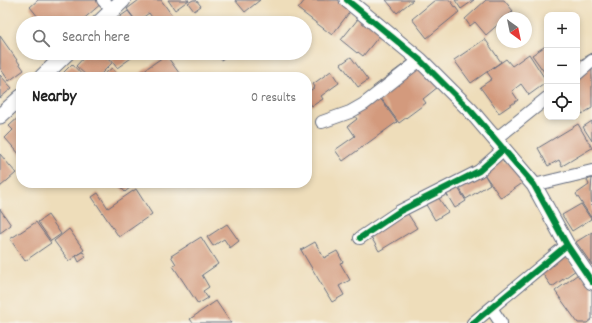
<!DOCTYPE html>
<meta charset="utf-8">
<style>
body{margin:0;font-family:Dekko,sans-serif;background:#f2f2f2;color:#222}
.controls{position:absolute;right:12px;top:12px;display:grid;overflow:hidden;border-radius:8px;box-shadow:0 2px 6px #0003}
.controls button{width:36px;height:36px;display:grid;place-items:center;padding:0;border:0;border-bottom:1px solid #e0e0e0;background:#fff;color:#222;font:20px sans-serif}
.compass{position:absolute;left:496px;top:12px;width:36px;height:36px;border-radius:50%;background:#fff;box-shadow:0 2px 6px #0003;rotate:147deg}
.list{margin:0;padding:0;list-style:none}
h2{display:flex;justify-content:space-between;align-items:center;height:52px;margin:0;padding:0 16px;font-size:17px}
h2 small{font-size:13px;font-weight:400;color:#767676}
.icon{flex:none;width:22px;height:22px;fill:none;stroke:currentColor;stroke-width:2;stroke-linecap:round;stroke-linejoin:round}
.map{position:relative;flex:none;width:592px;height:323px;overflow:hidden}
.search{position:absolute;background:#fff;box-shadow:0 2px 6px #0003;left:16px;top:16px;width:296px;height:44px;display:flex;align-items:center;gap:10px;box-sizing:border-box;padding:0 14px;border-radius:22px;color:#767676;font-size:15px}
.panel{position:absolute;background:#fff;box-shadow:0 2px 6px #0003;left:16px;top:72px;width:296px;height:116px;border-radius:16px}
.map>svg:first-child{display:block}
</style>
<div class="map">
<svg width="592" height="323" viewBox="0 0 592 323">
<rect width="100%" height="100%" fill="#f7f3e8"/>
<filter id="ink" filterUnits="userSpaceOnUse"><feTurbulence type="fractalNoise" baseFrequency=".025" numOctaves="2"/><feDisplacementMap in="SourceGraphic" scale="8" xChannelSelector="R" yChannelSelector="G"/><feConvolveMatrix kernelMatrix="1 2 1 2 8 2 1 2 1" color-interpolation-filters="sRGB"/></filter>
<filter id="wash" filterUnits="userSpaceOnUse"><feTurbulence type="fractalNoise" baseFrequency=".012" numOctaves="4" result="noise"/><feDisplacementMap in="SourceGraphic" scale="16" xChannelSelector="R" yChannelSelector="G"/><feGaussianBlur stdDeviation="0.9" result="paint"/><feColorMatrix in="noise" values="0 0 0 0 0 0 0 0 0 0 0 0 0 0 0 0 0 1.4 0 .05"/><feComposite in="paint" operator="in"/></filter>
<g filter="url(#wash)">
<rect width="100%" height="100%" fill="#eeddba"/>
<g id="blocks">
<!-- building -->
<path fill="#d39a7d" d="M38 0H101L103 2 79 23H43L30 7Z
M139 0H161L174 18 167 23H156L149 13 137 22 127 9Z
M168 0H189L175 10Z
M193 0H196L201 6 194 11 188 3Z
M235 0H260L245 12Z
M305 0H348L355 5 332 35 298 9Z
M386 0H413L397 13Z
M435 0H450L459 12 427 38 412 19Z
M455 0H474L461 9Z
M486 0H504L513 11 506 18H502V21L486 35 475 22 470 26 465 19Z
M128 11 137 23H111Z
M362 14 383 31 363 56 358 52 357 53 341 40Z
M0 36 24 70 9 81 0 68Z
M485 39 501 62 471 83 454 60Z
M547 45V76L532 55Z
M420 52 443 83 423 99 426 103 399 123 373 87Z
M88 53H101L112 63 98 77H88L76 66Z
M106 53H132L134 56 117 68Z
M217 53H231L221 60Z
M592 53V108L582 114 577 105V62Z
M529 54 547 82 529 95 521 84 512 91 518 100 499 113 480 87 492 79 487 72 506 59 512 66Z
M166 55 182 77H138L137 75Z
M351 57 368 80 358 87 341 64Z
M72 64 84 77H59Z
M112 68 117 74 114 77H107L104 74Z
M331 71 339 83 321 96 323 99 312 106 307 99V93L315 87 313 84Z
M0 75 12 88 0 98Z
M375 91 397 122 343 161 335 150 355 136 348 126 357 119 350 109Z
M21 115V156L5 138 13 130 9 126Z
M592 121V141L583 127Z
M578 124 592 148 562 166 559 160 548 166 538 148Z
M0 154 16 173 0 187Z
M501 158 504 163 512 158 527 180 501 198 482 171Z
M479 166 490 184 466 199 455 181Z
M452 178 466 201 455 208 446 193 438 197 448 212 435 220 421 196Z
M592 178 591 190 592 219 576 194 589 185 587 180Z
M117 183H129L132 186 125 192Z
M136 189 152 214 119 237 92 197 98 193 108 208Z
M581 204 591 219 572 231 562 215Z
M0 209 11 225 0 233Z
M406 211 417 228 379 251 366 228Z
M48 215 61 234 51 241 38 222Z
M36 222 51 243 25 261 10 239Z
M227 224 239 241 230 248 224 239 213 246 207 237Z
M69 229 84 250 69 261 54 241Z
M592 232V265L576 242Z
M201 237 218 264 202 275 209 287 203 291 208 298 198 304 173 266 176 264 171 256Z
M315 242 324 258 337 251 343 262 340 263 350 280 339 286 344 295 332 302 301 250Z
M83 252 86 257 79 262 76 256Z
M563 252 576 270 552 287 539 269Z
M581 272 592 287V319L587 323H578L555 291Z
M216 301 231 323H193L190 319Z"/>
</g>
</g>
<g filter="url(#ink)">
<use href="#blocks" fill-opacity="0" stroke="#656c7e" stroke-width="1"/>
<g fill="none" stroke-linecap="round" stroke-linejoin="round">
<defs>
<path id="minor" d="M103 0 112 10
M577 74 592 61
M322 122 350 112 364 104 420 60
M496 139 547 98
M534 185 592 171
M360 238 400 211 479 171 504 149
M491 308 501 323
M473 323 567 245"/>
<path id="tertiary" d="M347 0 420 60 471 111 534 185 567 245 592 282
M99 23 123 0
M42 77 67 53
M0 116 21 97"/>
</defs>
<!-- minor casing -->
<use href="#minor" stroke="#656c7e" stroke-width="14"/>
<!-- tertiary casing -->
<use href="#tertiary" stroke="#656c7e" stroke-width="17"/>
<!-- minor -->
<use href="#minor" stroke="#fff" stroke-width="12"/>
<!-- tertiary -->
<use href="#tertiary" stroke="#fff" stroke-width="15"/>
<defs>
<path id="cycleway" d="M347 0 420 60 471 111 534 185 567 245 592 282
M360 238 400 211 479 171 504 149
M473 323 567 245"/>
</defs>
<!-- cycleway casing -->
<use href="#cycleway" stroke="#f7f3e8" stroke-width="8"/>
<!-- cycleway -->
<use href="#cycleway" stroke="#00873e" stroke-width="6"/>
</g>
</g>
</svg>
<div class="controls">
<button>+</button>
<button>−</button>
<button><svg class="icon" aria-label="locate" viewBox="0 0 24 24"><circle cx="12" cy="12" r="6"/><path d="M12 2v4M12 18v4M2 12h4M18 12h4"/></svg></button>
</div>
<svg class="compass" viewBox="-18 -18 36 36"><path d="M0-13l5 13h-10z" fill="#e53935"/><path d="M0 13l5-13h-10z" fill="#767676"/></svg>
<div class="search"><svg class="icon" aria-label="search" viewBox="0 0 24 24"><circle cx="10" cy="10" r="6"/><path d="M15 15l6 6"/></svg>Search here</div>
<section class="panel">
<h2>Nearby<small>0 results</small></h2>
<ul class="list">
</ul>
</section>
</div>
